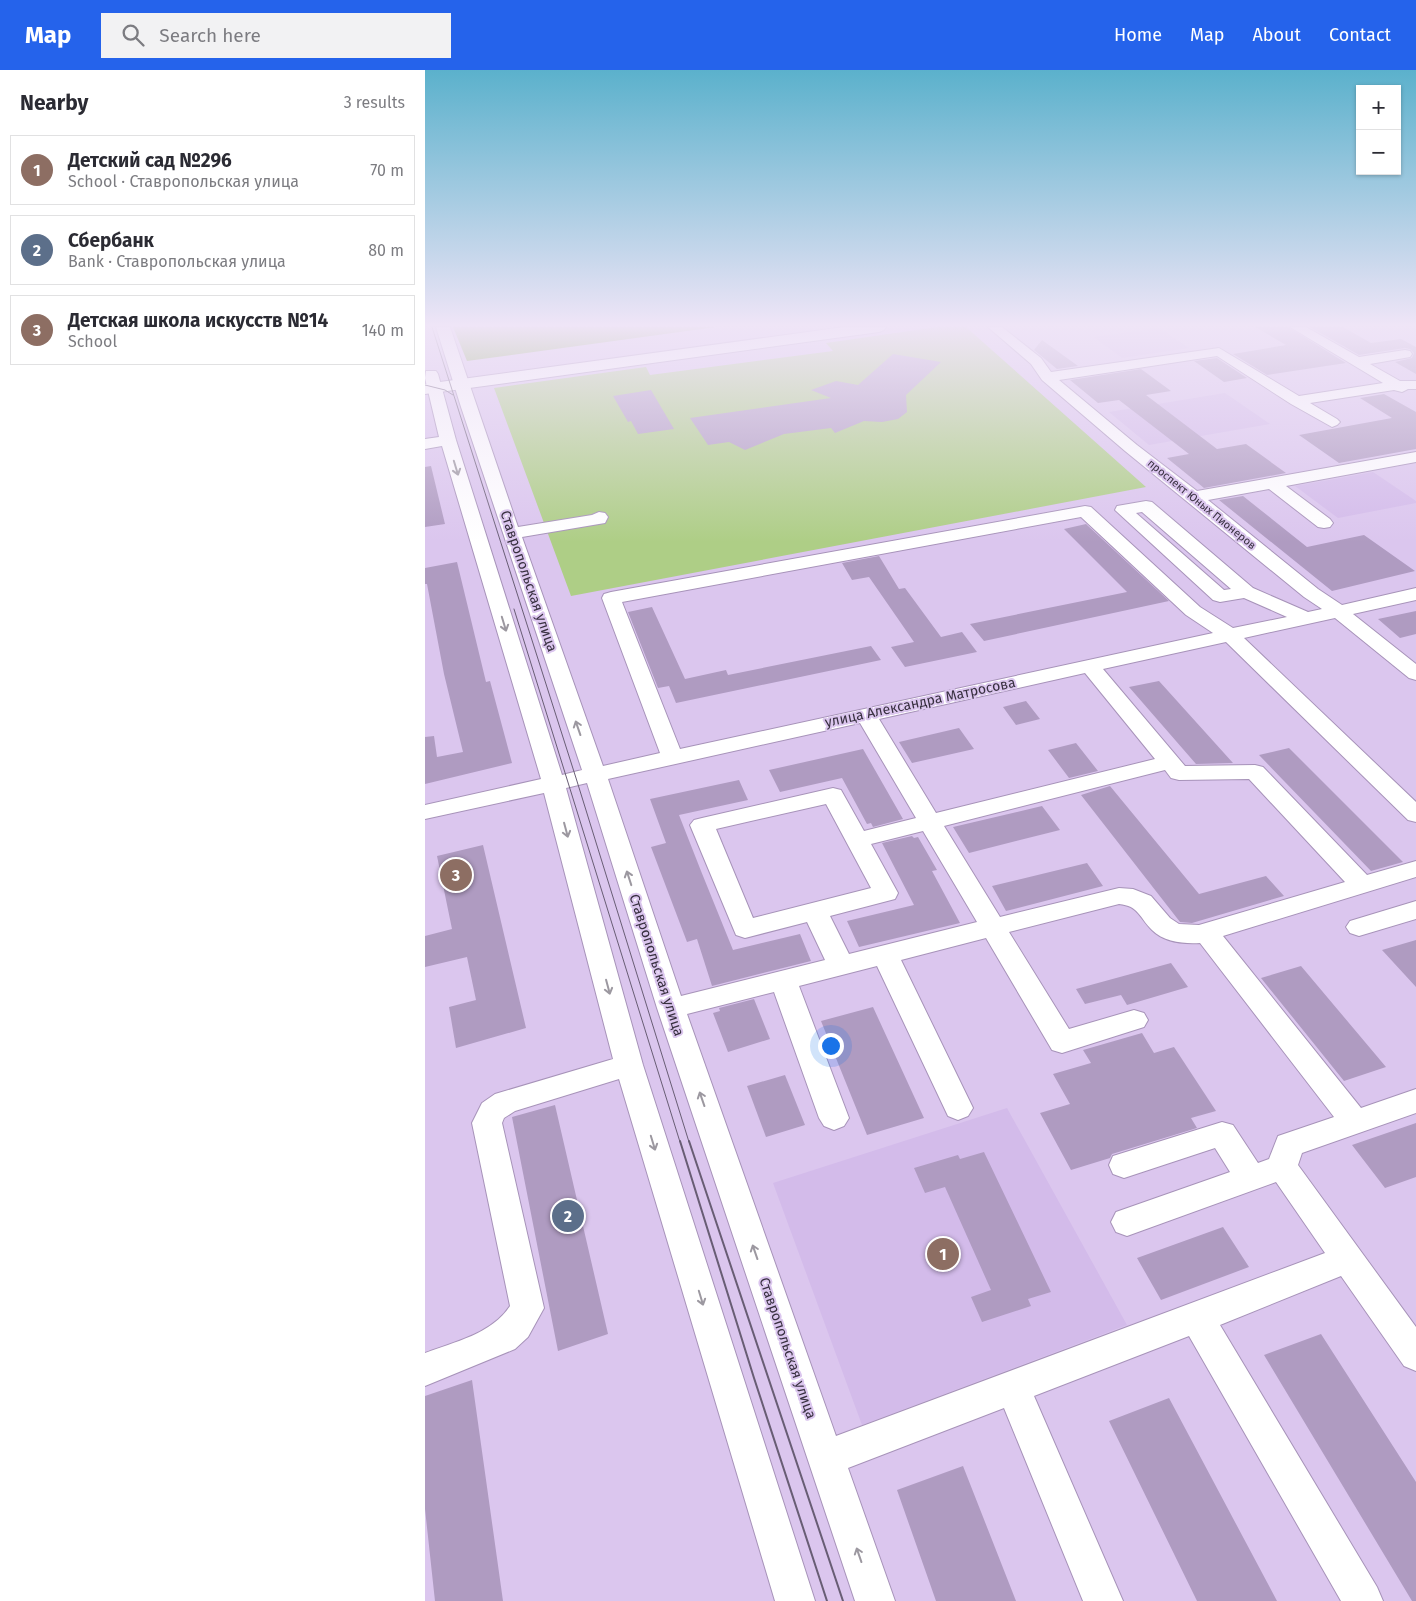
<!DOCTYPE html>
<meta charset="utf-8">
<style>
body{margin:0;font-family:"Fira Sans",sans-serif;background:#f2f2f3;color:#2b2b33}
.controls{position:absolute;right:15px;top:15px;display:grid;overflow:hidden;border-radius:0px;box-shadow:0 1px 4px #0004}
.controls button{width:45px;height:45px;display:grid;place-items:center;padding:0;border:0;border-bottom:1px solid #e1e1e2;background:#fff;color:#2b2b33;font:25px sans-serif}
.you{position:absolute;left:405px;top:975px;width:18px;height:18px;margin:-12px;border:4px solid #fff;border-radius:50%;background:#1a73e8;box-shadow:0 0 0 8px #1a73e833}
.badge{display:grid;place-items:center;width:32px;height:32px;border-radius:50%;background:#2563eb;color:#fff;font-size:16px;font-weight:700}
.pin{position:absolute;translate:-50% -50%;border:2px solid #fff;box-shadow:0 1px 5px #0006}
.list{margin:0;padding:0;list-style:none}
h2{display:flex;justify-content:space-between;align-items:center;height:65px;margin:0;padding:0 20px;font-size:21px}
h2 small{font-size:16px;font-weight:400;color:#7c7c81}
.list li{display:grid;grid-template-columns:32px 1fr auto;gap:15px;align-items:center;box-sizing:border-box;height:70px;margin:0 10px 10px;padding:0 10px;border:1px solid #e1e1e2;border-radius:0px}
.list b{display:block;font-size:19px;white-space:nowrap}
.list p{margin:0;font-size:16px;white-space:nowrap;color:#7c7c81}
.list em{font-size:16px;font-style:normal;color:#7c7c81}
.icon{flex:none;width:28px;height:28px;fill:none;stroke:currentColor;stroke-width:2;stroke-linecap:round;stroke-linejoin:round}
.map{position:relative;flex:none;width:991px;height:1531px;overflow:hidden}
header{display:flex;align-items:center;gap:30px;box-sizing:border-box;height:70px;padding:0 25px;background:#2563eb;color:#fff}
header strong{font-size:24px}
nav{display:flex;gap:28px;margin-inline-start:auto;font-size:18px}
.search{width:350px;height:45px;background:#f2f2f3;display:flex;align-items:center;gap:12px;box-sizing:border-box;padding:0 18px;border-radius:0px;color:#7c7c81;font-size:19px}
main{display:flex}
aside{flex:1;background:#fff}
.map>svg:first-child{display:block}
</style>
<header>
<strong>Map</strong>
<div class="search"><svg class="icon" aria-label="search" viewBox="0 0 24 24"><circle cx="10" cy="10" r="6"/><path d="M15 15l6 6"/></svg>Search here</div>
<nav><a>Home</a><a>Map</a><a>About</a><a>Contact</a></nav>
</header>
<main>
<aside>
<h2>Nearby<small>3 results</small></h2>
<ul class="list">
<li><span class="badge" style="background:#8d6e63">1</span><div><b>Детский сад №296</b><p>School · Ставропольская улица</p></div><em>70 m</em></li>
<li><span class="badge" style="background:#5c6f8a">2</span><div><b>Сбербанк</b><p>Bank · Ставропольская улица</p></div><em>80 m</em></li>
<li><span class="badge" style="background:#8d6e63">3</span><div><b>Детская школа искусств №14</b><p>School</p></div><em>140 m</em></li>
</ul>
</aside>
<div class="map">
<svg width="991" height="1531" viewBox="0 0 991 1531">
<rect width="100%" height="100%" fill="#dbc6ee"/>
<!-- built -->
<path fill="#d3bbea" d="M734 258 764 278 697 288 669 267Z
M800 323 845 354 724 375 684 342Z
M948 402 991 431V433L913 448 870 416Z
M582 1038 702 1255 437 1355 348 1113Z"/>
<!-- green -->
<path fill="#aece86" d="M512 257H541L721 417 146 526 69 318 221 297 225 305 408 281 401 273Z"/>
<!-- forest -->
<path fill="#80a845" d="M28 257H291L42 291Z"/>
<!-- building -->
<path fill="#af9bc1" d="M830 257H863L921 293 842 305 808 284 861 275Z
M885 257H918L946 273 976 269 991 277V304L970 292 987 288 989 283 985 279 980 278 934 285Z
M617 270 653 296 632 299 609 280Z
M468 284 516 292 481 325 482 342 473 349 457 352 439 351 410 363 406 358 359 364 320 380 304 372 283 375 265 348 406 328 386 320 411 311 433 315Z
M792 288 822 308 799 312 769 291Z
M716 299 746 321 721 325 792 379 821 374 861 403 779 418 742 388 764 384 694 330 673 333 645 310Z
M226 320 249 359 213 364 206 351 203 352 188 326Z
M959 324 991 342V379L914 393 874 365 967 348 935 328Z
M6 396 20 454 0 457V397Z
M818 426 882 477 939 465 990 501 907 521 794 430Z
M661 454 744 531 559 571 545 554 702 522 639 459Z
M454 486 474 519 480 518 516 567 537 562 552 582 480 597 466 577 489 572 444 507 427 510 417 493Z
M32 492 61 612 65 611 87 693 0 714V667L9 666 12 687 38 682 19 604 2 514H0V498Z
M227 537 260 609 301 600 303 605 446 576 456 590 251 633 244 616 233 618 203 542Z
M991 541V564L975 568 953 549Z
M734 611 808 693 771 694 704 617Z
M601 631 615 649 591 655 578 637Z
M534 658 549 679 487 693 474 672Z
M651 673 673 701 644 708 623 680Z
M864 678 978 792 946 801 834 685Z
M438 679 478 749 448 757 446 753 442 754 417 708 355 722 344 700Z
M314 710 323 730 254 745 276 801 308 880 375 864 386 891 287 916 272 869 262 872 226 777 241 773 225 729Z
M685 716 774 824 841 806 859 826 767 853 755 852 656 725Z
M617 736 635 760 544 783 528 757Z
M487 766 489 768 493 767 512 800 507 801 535 853 434 877 422 851 489 835 457 773Z
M58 775 101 958 31 978 24 937 51 930 42 887 0 897V866L27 859 12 786Z
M662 793 678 816 581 841 567 816Z
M991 870V917L957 880Z
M746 893 763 917 702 935 696 925 660 934 651 919Z
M876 896 961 997 919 1011 836 908Z
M329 929 345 969 303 982 288 943 295 941 294 938Z
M448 937 499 1048 442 1065 396 951Z
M717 963 729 983 749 977 791 1041 766 1048 772 1058 687 1084 685 1088 646 1100 615 1043 645 1034 628 1004 666 993 658 980Z
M360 1005 380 1055 341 1067 322 1016Z
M130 1035 183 1264 133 1281 87 1047Z
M991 1053V1107L960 1118 927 1075Z
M559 1082 626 1222 603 1229 606 1236 557 1252 546 1227 566 1220 520 1117 500 1123 489 1098 533 1085 535 1089Z
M798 1157 824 1197 736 1230 712 1188Z
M896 1264 991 1412V1531H987L839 1285Z
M47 1310 78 1531H10L0 1439V1326Z
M744 1328 852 1531H772L684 1351Z
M538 1396 591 1531H511L472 1420Z"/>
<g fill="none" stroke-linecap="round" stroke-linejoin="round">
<defs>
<path id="minor" d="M11 257H25L93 457 167 445 174 442 180 443 183 447 180 453 174 454 97 467 178 696 235 683 177 528 179 524 186 522 660 436 666 437 775 537 808 558 862 547 819 528 795 532 788 530 690 440 692 436 721 431 727 432 828 518 883 542 897 539 879 527 700 381 617 310 606 294 563 257H577L616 288 626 302 794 278 874 326 958 313 865 257H881L934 287 980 280 985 281 987 284 985 287 945 294 975 311H991V319H983L977 322 969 320 885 333 912 349 915 352 912 355 907 357 866 334 792 286 634 310 712 375 772 421 991 382V392L861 416 905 449 908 453 905 457 899 458 893 457 844 419 783 430 893 519 917 535 991 518V530L928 544 991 594V610L984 608 910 548 819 568 991 732V752L983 750 801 572 678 599 760 696 830 695 838 697 942 805 991 791V807L798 866 936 1038 991 1019V1043L877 1083 873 1095 991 1257V1301L979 1296 916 1206 795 1255 952 1517 958 1531H916L764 1266 609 1326 698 1531H658L579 1338 423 1398 470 1531H430L232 938 162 713 141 718 218 995 390 1531H350L194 1009 90 1041 79 1048 77 1053 119 1238 103 1267 90 1279 0 1316V1283C29 1272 67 1264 85 1236L47 1053 57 1033 70 1024 188 989 119 723 0 749V735L116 709 17 376 0 379V369L14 367 0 308 1 301H11L13 304 31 370 137 705 157 700 36 337ZM717 442 806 519 799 520 711 443ZM656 447 761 545 788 563 255 679 197 532ZM660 603 730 689 511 743 454 649ZM435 653 491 748 439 761 416 720 408 718 277 748 269 750 265 755 311 865 320 868 382 852 400 890 256 926 183 709ZM740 700 746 708 754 710 824 709 920 812 774 855 754 854 745 848 726 826 708 819 694 818 575 847 519 756ZM401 734 446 818 328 848 291 759ZM498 761 552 852 424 884 405 846 470 829 473 823 446 774ZM694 834C714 836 714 847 727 860 739 872 759 874 775 873L909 1047 853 1066 844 1089 833 1093 808 1055 797 1052 688 1086 684 1095 688 1104 699 1108 790 1078 805 1102 691 1142 686 1152 691 1162 702 1166 851 1112 900 1183 411 1366 262 944 349 922 394 1048 399 1056 409 1060 419 1056 424 1048 374 916 452 896 523 1046 533 1050 543 1046 548 1038 476 890 561 868 627 980 637 983 719 957 723 950 719 943 709 940 644 959 584 862Z
M991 831V849L934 866 925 863 921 857 925 851Z"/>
<path id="major" d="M419 257H461L459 260 454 262 0 324V314Z"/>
</defs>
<!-- minor casing -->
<use href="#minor" stroke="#a793b9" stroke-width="2"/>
<!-- major casing -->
<use href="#major" stroke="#a793b9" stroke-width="2"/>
<!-- minor -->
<use href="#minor" fill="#fff" fill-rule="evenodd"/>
<!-- major -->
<use href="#major" fill="#fff" fill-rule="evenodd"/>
<!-- tram-far1 -->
<path stroke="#685d74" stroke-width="1" d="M7 257 151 708 264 1072
M0 315 20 320 28 325
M89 539 255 1072"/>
<!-- tram -->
<path stroke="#685d74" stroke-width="2" d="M255 1071 329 1308 402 1531
M264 1071 418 1531"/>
</g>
<!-- one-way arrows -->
<defs><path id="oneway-shaft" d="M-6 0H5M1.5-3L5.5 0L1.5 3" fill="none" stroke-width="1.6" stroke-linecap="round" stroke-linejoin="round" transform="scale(1.25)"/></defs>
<g stroke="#9c98a0">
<use href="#oneway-shaft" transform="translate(31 398) rotate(73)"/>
<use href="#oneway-shaft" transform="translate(79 554) rotate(73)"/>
<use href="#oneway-shaft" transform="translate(153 658) rotate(-109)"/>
<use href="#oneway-shaft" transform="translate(141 760) rotate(75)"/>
<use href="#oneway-shaft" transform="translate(204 808) rotate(-108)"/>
<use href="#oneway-shaft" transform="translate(183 917) rotate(75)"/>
<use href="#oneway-shaft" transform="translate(277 1029) rotate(-109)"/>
<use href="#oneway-shaft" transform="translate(228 1073) rotate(73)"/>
<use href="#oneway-shaft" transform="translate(330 1182) rotate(-109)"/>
<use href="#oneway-shaft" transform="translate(276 1228) rotate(73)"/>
<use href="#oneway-shaft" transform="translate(434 1485) rotate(-109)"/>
</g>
<!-- sky -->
<linearGradient id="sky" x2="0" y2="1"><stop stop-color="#5bb1cc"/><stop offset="0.54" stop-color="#efe5f7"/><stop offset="1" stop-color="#efe5f7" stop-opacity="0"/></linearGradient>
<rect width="991" height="472" fill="url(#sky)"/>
<g text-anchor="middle" stroke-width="4" stroke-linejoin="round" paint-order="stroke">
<!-- far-street labels -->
<g font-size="11" fill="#383040" stroke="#dbc6ee">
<text transform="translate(777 434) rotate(39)" y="4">проспект Юных Пионеров</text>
</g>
<!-- street labels -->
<g font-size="14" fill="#383040" stroke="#dbc6ee">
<text transform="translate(104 511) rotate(71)" y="5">Ставропольская улица</text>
<text transform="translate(495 632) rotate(-12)" y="5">улица Александра Матросова</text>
<text transform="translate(232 895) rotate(72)" y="5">Ставропольская улица</text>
<text transform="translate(363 1278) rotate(71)" y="5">Ставропольская улица</text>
</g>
</g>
</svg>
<div class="controls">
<button>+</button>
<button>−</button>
</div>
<div class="you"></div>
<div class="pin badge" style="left:518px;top:1184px;background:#8d6e63">1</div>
<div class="pin badge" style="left:143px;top:1146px;background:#5c6f8a">2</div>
<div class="pin badge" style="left:31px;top:805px;background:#8d6e63">3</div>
</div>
</main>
